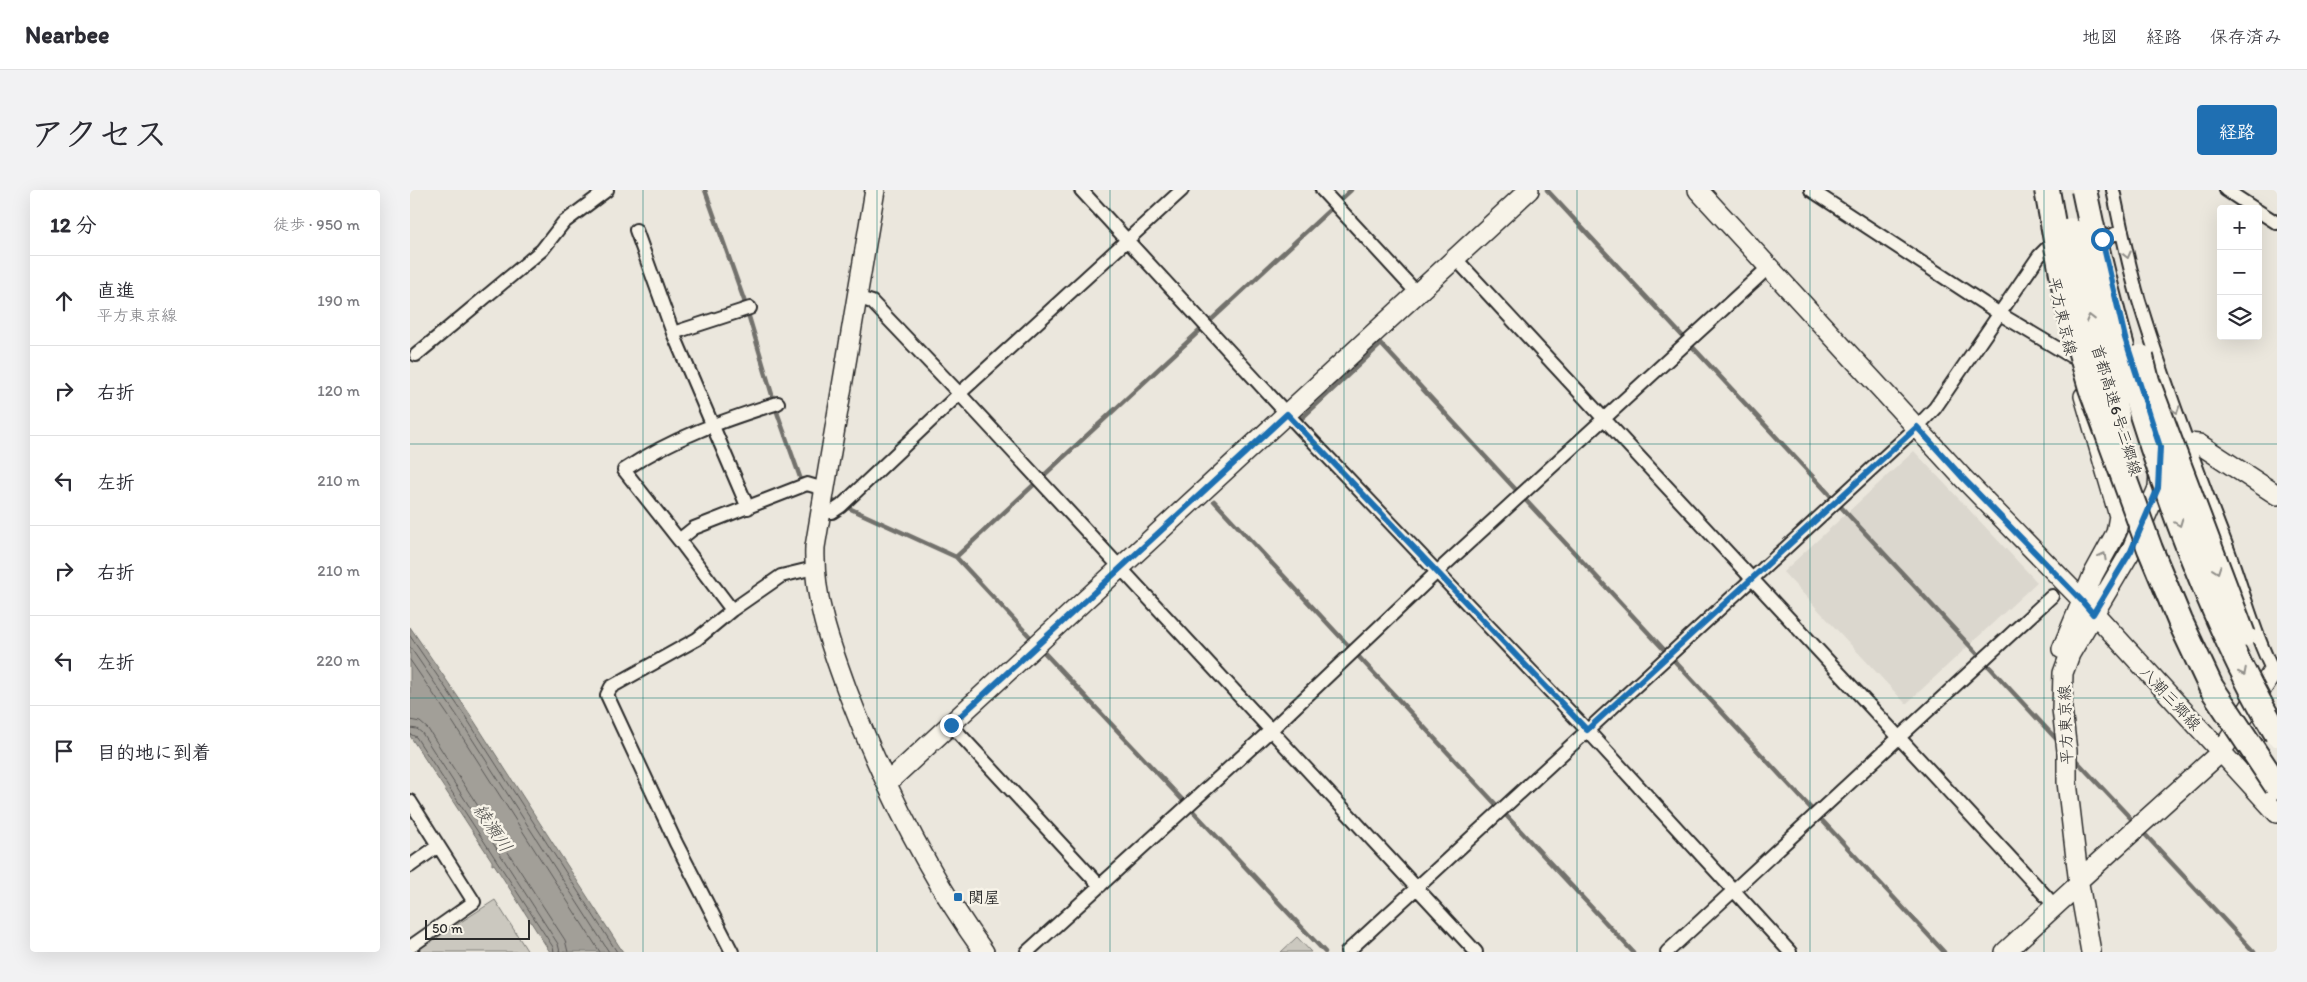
<!DOCTYPE html>
<html lang="ja">
<meta charset="utf-8">
<style>
body{margin:0;font-family:Itim,"Klee One",sans-serif;background:#f2f2f3;color:#2b2b33}
.controls{position:absolute;right:15px;top:15px;display:grid;overflow:hidden;border-radius:5px;box-shadow:0 5px 20px #0002}
.controls button{width:45px;height:45px;display:grid;place-items:center;padding:0;border:0;border-bottom:1px solid #e1e1e2;background:#fff;color:#2b2b33;font:25px sans-serif}
.scale{position:absolute;left:15px;bottom:12px;width:105px;box-sizing:border-box;padding-left:5px;border:2px solid #2b2b2b;border-top:0;font-size:14px;line-height:18px;white-space:nowrap;color:#2b2b2b;-webkit-text-stroke:4px #f7f3e8;paint-order:stroke}
.stop{position:absolute;width:15px;height:15px;margin:-11px;border:4px solid #1f6fb2;border-radius:50%;background:#fff}
.stop.end{background:#1f6fb2;border-color:#fff;box-shadow:0 1px 5px #0008}
.list{margin:0;padding:0;list-style:none}
h2{display:flex;justify-content:space-between;align-items:center;height:65px;margin:0;padding:0 20px;font-size:21px}
h2 small{font-size:16px;font-weight:400;color:#7c7c81}
.list li{display:grid;grid-template-columns:32px 1fr auto;gap:15px;align-items:center;box-sizing:border-box;height:90px;padding:0 20px;border-top:1px solid #e1e1e2}
.list b{display:block;font-size:19px;white-space:nowrap}
.list p{margin:0;font-size:16px;white-space:nowrap;color:#7c7c81}
.list em{font-size:16px;font-style:normal;color:#7c7c81}
.icon{flex:none;width:28px;height:28px;fill:none;stroke:currentColor;stroke-width:2;stroke-linecap:round;stroke-linejoin:round}
.map{position:relative;flex:none;width:1867px;height:762px;overflow:hidden;border-radius:5px}
header{display:flex;align-items:center;gap:30px;box-sizing:border-box;height:70px;padding:0 25px;background:#fff;border-bottom:1px solid #e1e1e2}
header strong{font-size:24px}
nav{display:flex;gap:28px;margin-inline-start:auto;font-size:18px}
.intro{display:flex;align-items:center;justify-content:space-between;box-sizing:border-box;height:120px;padding:0 30px}
h1{margin:0;font-size:35px}
.button{padding:12px 22px;border-radius:5px;background:#1f6fb2;color:#fff;font-size:18px;font-weight:700}
main{display:flex;gap:30px;padding:0 30px}
aside{flex:1;background:#fff;border-radius:5px;box-shadow:0 5px 20px #0002}
.map>svg:first-child{display:block}
</style>
<header>
<strong>Nearbee</strong>
<nav><a>地図</a><a>経路</a><a>保存済み</a></nav>
</header>
<div class="intro"><h1>アクセス</h1><a class="button">経路</a></div>
<main>
<aside>
<h2>12 分<small>徒歩 · 950 m</small></h2>
<ul class="list">
<li><svg class="icon" aria-label="ahead" viewBox="0 0 24 24"><path d="M12 20V5M6 11l6-6 6 6"/></svg><div><b>直進</b><p>平方東京線</p></div><em>190 m</em></li>
<li><svg class="icon" aria-label="right" viewBox="0 0 24 24"><path d="M7 20v-9h11M14 6l5 5-5 5"/></svg><div><b>右折</b></div><em>120 m</em></li>
<li><svg class="icon" aria-label="left" viewBox="0 0 24 24"><path d="M17 20v-9H6M10 6l-5 5 5 5"/></svg><div><b>左折</b></div><em>210 m</em></li>
<li><svg class="icon" aria-label="right" viewBox="0 0 24 24"><path d="M7 20v-9h11M14 6l5 5-5 5"/></svg><div><b>右折</b></div><em>210 m</em></li>
<li><svg class="icon" aria-label="left" viewBox="0 0 24 24"><path d="M17 20v-9H6M10 6l-5 5 5 5"/></svg><div><b>左折</b></div><em>220 m</em></li>
<li><svg class="icon" aria-label="arrive" viewBox="0 0 24 24"><path d="M6 21V4h12l-3 4 3 4H6"/></svg><div><b>目的地に到着</b></div></li>
</ul>
</aside>
<div class="map">
<svg width="1867" height="762" viewBox="0 0 1867 762">
<rect width="100%" height="100%" fill="#ebe7dd"/>
<filter id="ink" filterUnits="userSpaceOnUse"><feTurbulence type="fractalNoise" baseFrequency=".02" numOctaves="2"/><feDisplacementMap in="SourceGraphic" scale="10" xChannelSelector="R" yChannelSelector="G"/><feConvolveMatrix kernelMatrix="1 2 1 2 8 2 1 2 1" color-interpolation-filters="sRGB"/></filter>
<g filter="url(#ink)">
<!-- built -->
<path fill="#dbd7ce" d="M1504 261 1627 392 1496 514 1373 382Z"/>
<!-- green -->
<path fill="#cbc8bf" stroke="#7b7a75" d="M85 710 118 762H10L9 759Z
M887 747 901 762H871Z"/>
<!-- water -->
<path fill="#a29f98" stroke="#72716c" d="M0 437 59 523 213 762H140L84 674 82 675V671L0 546Z"/>
<g fill="none" stroke-linecap="round" stroke-linejoin="round">
<!-- shore -->
<path stroke="#5b5957" stroke-width="1" d="M0 446 55 526 207 762
M0 457 50 530 199 762
M0 470 44 534 190 762
M0 530 10 532 18 539 155 750 158 762
M0 538 7 539 12 543 148 754 150 762
M0 544 6 547 143 757 144 762"/>
<!-- stream -->
<path stroke="#72716c" stroke-width="4.5" d="M295 0 334 110 368 225 391 290 394 293
M1137 0 1649 552
M892 228 971 154 1534 762
M419 309 546 367 941 0
M804 311 1223 762
M546 367 623 450
M630 458 915 762
M1663 567 1726 634
M1731 640 1844 762"/>
<defs>
<path id="street" d="M671 0 877 224 1177 540 1380 762
M912 0 1007 103
M1401 0 1590 124 1662 167
M1703 0C1711 37 1718 74 1729 111 1755 195 1786 278 1818 360 1834 403 1845 447 1866 487
M1816 0 1845 19
M1848 21 1867 33
M226 40 263 143 338 318
M1692 49 1712 41
M1045 68 1645 716
M446 107 462 112 545 199 1066 762
M263 143 340 118
M6 165 132 60 153 33 197 0
M410 322H422L431 316 549 204 772 0
M269 350 214 280C262 248 314 230 368 213
M322 420 269 350 284 338 397 294 414 299
M541 535 690 696
M0 611 64 712 0 757
M0 676 28 656
M322 762 266 653 197 505 201 497 287 449 322 420 371 386 404 378
M617 762 861 540 1028 381 1359 77
M937 762 1507 237 1525 218 1629 66 1637 58
M1257 762 1642 406"/>
<path id="secondary" d="M465 0 405 357C403 408 420 454 437 500 472 591 517 683 574 762
M1288 0 1553 288 1673 411 1867 623
M1777 253 1789 254 1867 305
M1652 459 1683 385 1706 343 1709 326 1674 206
M477 593 1119 0
M1669 690 1811 562 1863 481
M1595 762 1669 694
M1681 762 1669 694 1657 592V561L1652 519 1653 483 1660 464 1721 361 1748 298 1749 280"/>
</defs>
<!-- street casing -->
<use href="#street" stroke="#2b2b2b" stroke-width="16"/>
<!-- secondary casing -->
<use href="#secondary" stroke="#2b2b2b" stroke-width="22"/>
<!-- street -->
<use href="#street" stroke="#f7f3e8" stroke-width="12"/>
<!-- secondary -->
<use href="#secondary" stroke="#f7f3e8" stroke-width="19"/>
<defs>
<path id="highway-bridge" d="M1637 0 1658 118 1681 198 1740 359 1770 431 1801 497 1867 596
M1674 0C1699 122 1733 240 1778 356 1804 421 1831 484 1867 544
M1660 40 1678 122 1707 226
M1731 167 1737 191 1833 445"/>
</defs>
<!-- highway-bridge casing -->
<use href="#highway-bridge" stroke="#2b2b2b" stroke-width="28" stroke-linecap="butt"/>
<!-- highway-bridge -->
<use href="#highway-bridge" stroke="#f7f3e8" stroke-width="24"/>
</g>
<!-- one-way arrows -->
<defs><path id="oneway-chevron" d="M-2-3.5L2.5 0L-2 3.5" fill="none" stroke-width="1.6" stroke-linecap="round" stroke-linejoin="round" transform="scale(1.25)"/></defs>
<g stroke="#918f8a">
<use href="#oneway-chevron" transform="translate(1717 65) rotate(76)"/>
<use href="#oneway-chevron" transform="translate(1680 128) rotate(-104)"/>
<use href="#oneway-chevron" transform="translate(1766 220) rotate(71)"/>
<use href="#oneway-chevron" transform="translate(1769 333) rotate(69)"/>
<use href="#oneway-chevron" transform="translate(1693 366) rotate(-61)"/>
<use href="#oneway-chevron" transform="translate(1807 380) rotate(70)"/>
<use href="#oneway-chevron" transform="translate(1833 482) rotate(63)"/>
</g>
</g>
<g fill="none" stroke-linecap="round" stroke-linejoin="round" filter="url(#ink)">
<!-- route -->
<path stroke="#1f6fb2" stroke-width="6" d="M541 535 877 224 1177 540 1507 237 1553 288 1672 411 1683 424 1721 361 1748 298 1750 257 1715 148 1692 49"/>
</g>
<!-- grid -->
<path fill="none" stroke="#0f766e" stroke-width="1" stroke-opacity="0.55" d="M233 0V762M467 0V762M700 0V762M934 0V762M1167 0V762M1400 0V762M1634 0V762M0 254H1867M0 508H1867"/>
<!-- markers -->
<rect fill="#1f6fb2" stroke="#f7f3e8" stroke-width="2" x="543" y="702" width="10" height="10" rx="2.5"/>
<g text-anchor="middle" stroke-width="5" stroke-linejoin="round" paint-order="stroke">
<!-- street labels -->
<g font-size="16" fill="#2b2b2b" stroke="#f7f3e8">
<text transform="translate(1653 126) rotate(77)" y="6">平方東京線</text>
<text transform="translate(1707 220) rotate(73)" y="6">首都高速6号三郷線</text>
<text transform="translate(1761 508) rotate(47)" y="6">八潮三郷線</text>
<text transform="translate(1655 535) rotate(-92)" y="6">平方東京線</text>
</g>
<!-- poi labels -->
<g font-size="16" font-weight="bold" fill="#2b2b2b" stroke="#f7f3e8" text-anchor="start">
<text x="558" y="713">関屋</text>
</g>
<!-- water labels -->
<g font-size="18" font-style="italic" fill="#555451" stroke="#f7f3e8">
<text transform="translate(83 638) rotate(56)" y="6">綾瀬川</text>
</g>
</g>
</svg>
<div class="controls">
<button>+</button>
<button>−</button>
<button><svg class="icon" aria-label="layers" viewBox="0 0 24 24"><path d="M12 4l9 5-9 5-9-5zM3 14l9 5 9-5"/></svg></button>
</div>
<div class="scale">50 m</div>
<div class="stop" style="left:1692px;top:49px"></div>
<div class="stop end" style="left:541px;top:535px"></div>
</div>
</main>
